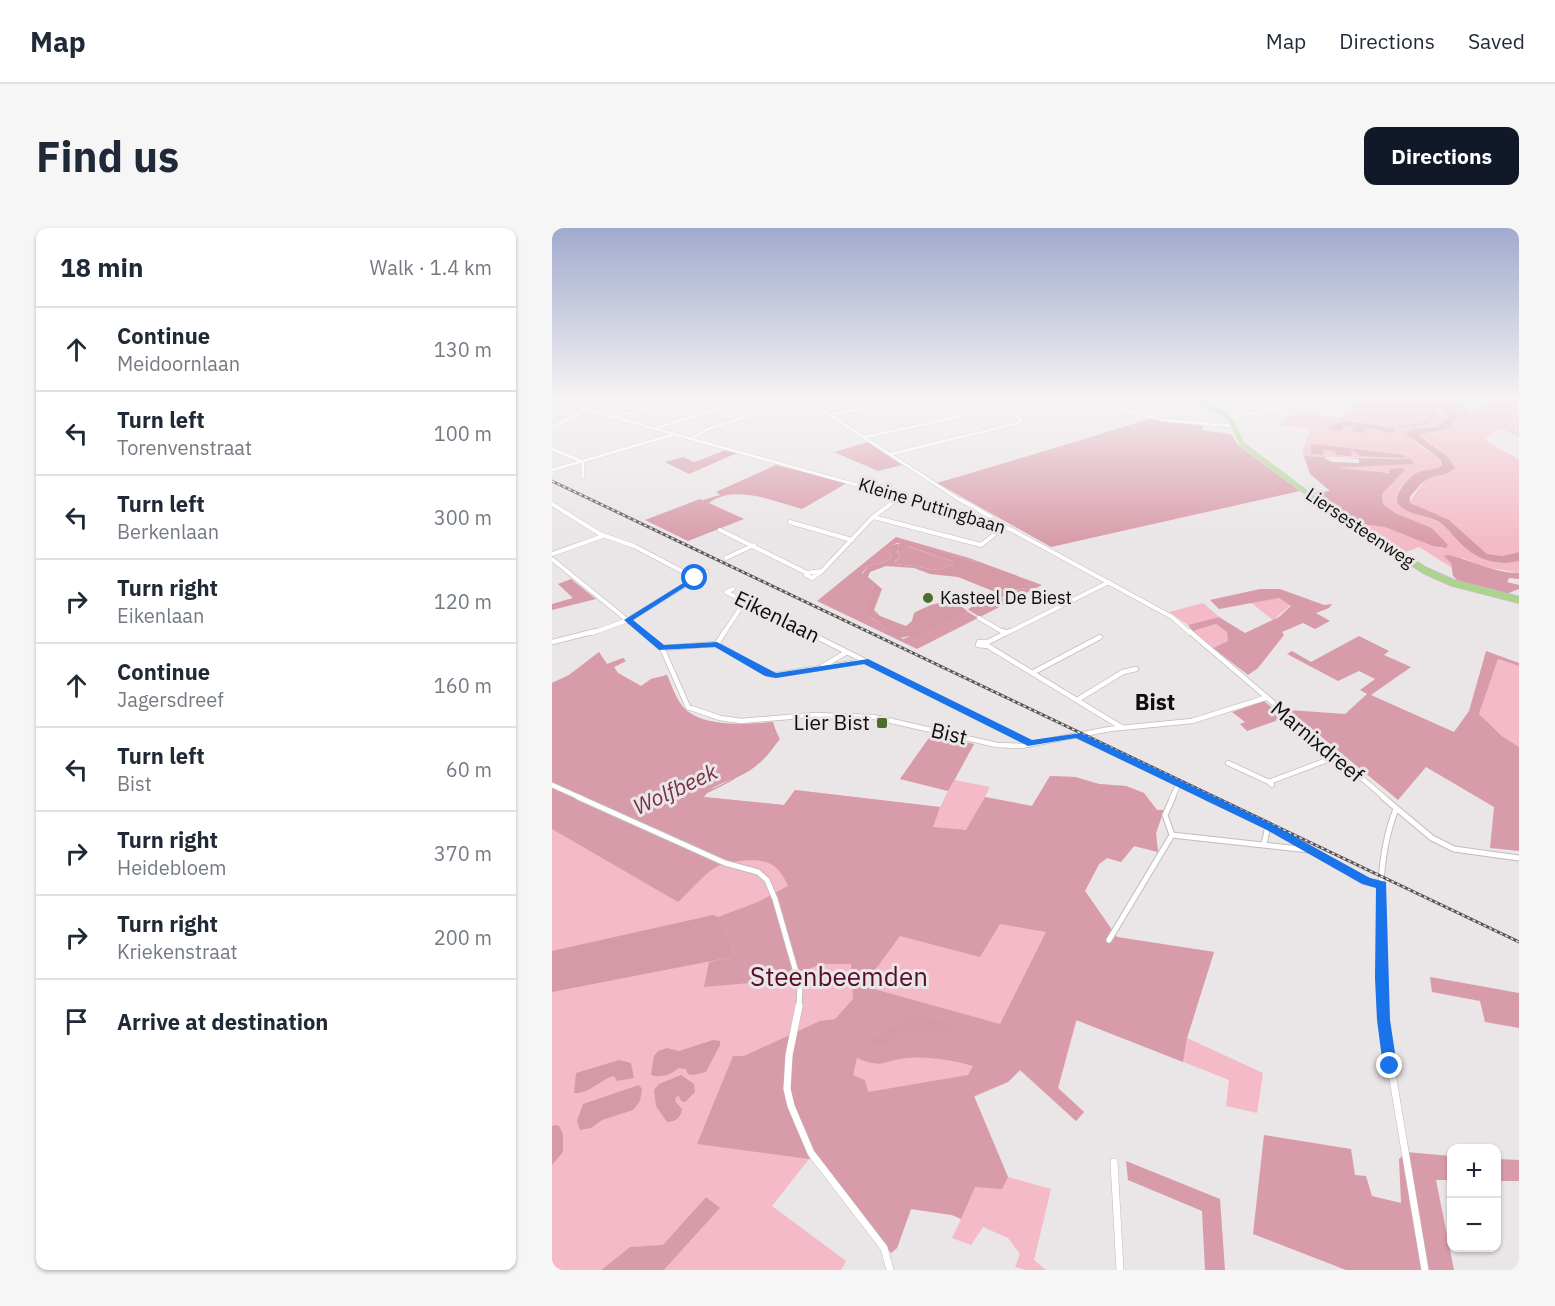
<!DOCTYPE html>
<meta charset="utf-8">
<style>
body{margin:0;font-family:"IBM Plex Sans",sans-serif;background:#f6f6f7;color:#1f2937}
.controls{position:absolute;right:18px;bottom:18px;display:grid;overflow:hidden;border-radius:12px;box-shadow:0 2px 4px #0004}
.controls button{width:54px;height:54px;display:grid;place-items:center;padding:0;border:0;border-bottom:2px solid #e0e1e3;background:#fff;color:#1f2937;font:30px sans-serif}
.stop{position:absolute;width:18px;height:18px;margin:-14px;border:4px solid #1a73e8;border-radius:50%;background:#fff}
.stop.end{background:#1a73e8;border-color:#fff;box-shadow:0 2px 6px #0008}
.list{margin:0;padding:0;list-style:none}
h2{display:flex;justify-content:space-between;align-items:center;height:78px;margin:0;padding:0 24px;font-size:26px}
h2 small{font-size:20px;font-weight:400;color:#747a83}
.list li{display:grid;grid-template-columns:39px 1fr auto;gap:18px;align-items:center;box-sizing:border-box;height:84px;padding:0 24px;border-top:2px solid #e0e1e3}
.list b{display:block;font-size:22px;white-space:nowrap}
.list p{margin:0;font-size:20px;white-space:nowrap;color:#747a83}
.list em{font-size:20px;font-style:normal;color:#747a83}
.icon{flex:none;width:33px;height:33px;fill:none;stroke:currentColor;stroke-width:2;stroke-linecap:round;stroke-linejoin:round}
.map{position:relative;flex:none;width:967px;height:1042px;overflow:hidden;border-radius:12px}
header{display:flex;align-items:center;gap:36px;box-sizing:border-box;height:84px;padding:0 30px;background:#fff;border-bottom:2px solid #e0e1e3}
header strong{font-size:28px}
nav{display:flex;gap:33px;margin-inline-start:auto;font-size:21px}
.intro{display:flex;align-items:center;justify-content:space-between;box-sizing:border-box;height:144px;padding:0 36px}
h1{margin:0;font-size:42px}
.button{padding:15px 27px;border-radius:12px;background:#111827;color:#fff;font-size:21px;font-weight:700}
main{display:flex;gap:36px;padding:0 36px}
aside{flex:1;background:#fff;border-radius:12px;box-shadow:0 2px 4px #0004}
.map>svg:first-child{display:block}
</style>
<header>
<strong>Map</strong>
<nav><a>Map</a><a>Directions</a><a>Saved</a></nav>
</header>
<div class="intro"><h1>Find us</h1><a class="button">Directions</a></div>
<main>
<aside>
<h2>18 min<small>Walk · 1.4 km</small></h2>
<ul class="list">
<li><svg class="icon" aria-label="ahead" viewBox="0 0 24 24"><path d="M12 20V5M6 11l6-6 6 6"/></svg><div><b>Continue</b><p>Meidoornlaan</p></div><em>130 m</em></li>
<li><svg class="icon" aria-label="left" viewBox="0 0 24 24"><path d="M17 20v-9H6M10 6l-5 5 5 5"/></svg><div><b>Turn left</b><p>Torenvenstraat</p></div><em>100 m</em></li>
<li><svg class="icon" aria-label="left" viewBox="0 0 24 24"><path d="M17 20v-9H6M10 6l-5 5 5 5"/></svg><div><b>Turn left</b><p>Berkenlaan</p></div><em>300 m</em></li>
<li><svg class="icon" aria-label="right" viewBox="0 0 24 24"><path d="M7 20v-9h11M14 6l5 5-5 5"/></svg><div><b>Turn right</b><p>Eikenlaan</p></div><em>120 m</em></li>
<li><svg class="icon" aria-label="ahead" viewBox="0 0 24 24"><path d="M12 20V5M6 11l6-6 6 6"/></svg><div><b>Continue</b><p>Jagersdreef</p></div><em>160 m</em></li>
<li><svg class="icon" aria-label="left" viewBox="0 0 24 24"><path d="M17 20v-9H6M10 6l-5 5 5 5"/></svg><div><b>Turn left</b><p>Bist</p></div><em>60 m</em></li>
<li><svg class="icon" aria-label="right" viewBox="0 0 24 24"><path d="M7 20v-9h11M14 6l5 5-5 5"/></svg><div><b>Turn right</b><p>Heidebloem</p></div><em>370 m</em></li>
<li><svg class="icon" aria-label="right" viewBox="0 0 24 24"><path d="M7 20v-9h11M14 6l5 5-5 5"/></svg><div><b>Turn right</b><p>Kriekenstraat</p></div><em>200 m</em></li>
<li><svg class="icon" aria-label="arrive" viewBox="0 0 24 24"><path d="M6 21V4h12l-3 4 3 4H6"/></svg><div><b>Arrive at destination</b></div></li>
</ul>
</aside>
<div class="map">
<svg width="967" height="1042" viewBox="0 0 967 1042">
<rect width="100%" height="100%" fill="#eae5e6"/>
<!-- green -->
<path fill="#f4bac7" d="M784 169H886L890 171 889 177 896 190 885 199 865 200 862 214 888 231 889 239C870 246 849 246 844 272 853 288 873 286 888 295 896 300 901 308 908 315 923 331 945 339 967 333V345L928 338 911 330 899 335V339L867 319 851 325 810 296C837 292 865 314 890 320L896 317 880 300 843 285 831 276 830 266 852 243 823 245 784 240 862 236 859 231 752 228 750 225 758 201 729 197 738 187H750L748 185 787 190 792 188V184H794L802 173 782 170Z
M898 169 911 171V178L919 189 916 184C934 175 947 169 967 169V209L949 200 932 210 940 217 967 231V324L950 328 935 326 897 292 861 278 857 274 874 251 900 243 890 224 865 206 882 204 903 183Z
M727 370 739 377 721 392 698 374Z
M651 375 667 389 636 397 617 384Z
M664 396 676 404V413L661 420 641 403Z
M47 424 55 436 71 430 74 433 62 439 66 445 89 458 99 451 115 447C120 458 124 472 133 481 153 500 196 496 221 494L226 511C208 549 166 547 152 569L232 577 243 562 388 579 396 563 348 551 379 507 422 516 403 552 438 559 433 569 480 578 498 548 523 549 547 556 574 558 592 565 605 582H612L604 605 606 624 582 618 569 634 555 630 547 636 533 663 565 709 662 724 635 810 711 845 705 885 674 878 677 852 525 792 506 860 532 884 524 893 468 842 456 854 422 869 456 949 499 961 482 1032 494 1042H474L463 1039 468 1026 456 1010 431 999 419 1017 400 1010 409 991 400 987 359 981 345 1020 339 1025 264 928 257 931 220 978 294 1033 289 1042H112L167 981 154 969 111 1018 78 1019 49 1042H0V455L17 447Z
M946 431 967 438V519L950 508 927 486Z"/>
<!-- forest -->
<path fill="#d89ba9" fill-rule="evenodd" d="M597 191 652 196 650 202 679 206 686 217 748 263 499 319 385 255C456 234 527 213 597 191Z
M316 214 350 237 326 243 282 224Z
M174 222 185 225 137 246 113 234 131 229 142 234Z
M752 228 776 229 772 230 780 234 807 235V231L794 230 859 231 862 236 786 240 837 245 838 241 850 240 853 242 830 266 831 276 843 285 880 300 896 317 894 320 881 318 833 299 810 296 762 265 778 263 758 246Z
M224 237 295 255 250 281C223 273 181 256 157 275L192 291 136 313 93 292 148 271 151 272 168 267 164 264Z
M344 309 417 330 490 357 428 389 418 383 443 375 469 360 473 361 425 334 360 316 345 315 340 317 338 323 340 329 331 335 316 338 310 345 321 359 313 379 320 390 351 411 416 384 426 390 365 421 265 373Z
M349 316 400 333 401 336 386 342 345 336 343 334 348 329 344 319Z
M896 327C920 332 941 345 967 345V351L957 350 955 354 967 357V361L952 367 908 355 901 348 899 335 892 328Z
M19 351 44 371 0 382V376L21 370 6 356Z
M708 361H728L772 377 780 376 777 380 764 385 778 393 763 401 751 395 730 404 732 407 706 440 696 447 661 420 676 413 675 404 664 396 641 403 636 397 667 389 693 405 727 389 739 378 727 370 667 381 658 372Z
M807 408 837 423 832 427 859 439 819 467 902 504 917 483 934 423 967 435V438L946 431 927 486 950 508 967 519V623L938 620 942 579 874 539 846 572 737 482 793 486 815 466 808 462 823 451 807 443 786 453 735 426 740 423 759 434Z
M47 424 55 436 71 430 74 433 62 439 66 445 89 458 99 451 115 447C120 458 124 472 133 481 153 500 196 496 221 494L226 511C220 524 209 535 197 543 183 552 161 555 152 569L232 577 243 562 388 579 381 599 414 602 433 569 480 578 498 548 523 549 547 556 574 558 592 565 605 582H612L604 605 606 624 582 618 569 634 555 630 547 636 533 663 565 709 662 724 635 810 631 834 524 792 506 860 532 884 524 893 468 842 456 854 422 868 456 949 450 961 423 959 409 991 400 987 359 981 345 1020 339 1025 264 928 257 931 145 916 181 828H192L268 793 283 791 301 771 299 736H270L222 753 152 759 157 734 180 729 181 723 166 689 206 674 236 658C226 634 212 630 187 633 180 634 171 635 164 639 151 647 138 663 126 674L0 601V455L17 447ZM448 696 494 704 448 796 311 758 348 708 428 729ZM305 830C332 841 329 833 355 830 377 828 400 832 421 838L416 847 316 864 313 852 301 847Z
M712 473 732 490 695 503 688 496 693 494 680 484Z
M379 507 422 516 396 563 348 551Z
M878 749 967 765V800L933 794 928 773 880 764Z
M712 907 799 921 803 947 814 948 820 968 849 975 847 931 854 924 899 928V952H884L902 1042H794L701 1006Z
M945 931 967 932V953H945Z
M574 933 668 971 673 1042H653L650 983 576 952Z
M154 969 168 980 112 1042H49L78 1019 111 1017Z"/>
<!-- water -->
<path fill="#d69aa7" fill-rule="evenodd" d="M886 169H898L900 171V177L906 187C898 207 881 201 866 207L896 229 903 240C890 252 879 242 864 262 859 267 857 269 858 275L897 292 935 326 950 328 967 324V333C944 339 923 331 907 314 900 307 895 299 887 294 873 286 854 288 845 274 843 264 858 247 867 244 875 241 884 243 890 237L888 231 854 206 859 201 885 199 896 190 889 176 890 171Z
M792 193 842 200 844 201 840 205 815 200 809 205 799 202 804 199 792 197 790 203 773 200Z
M762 216 850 227 855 230 808 228 802 223H799L800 228 785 227 782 223 771 222 772 227 759 226V217Z
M354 314 425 334 473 353 471 359 474 360C459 359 438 382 418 383L416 381 446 365 406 349 378 346 362 340 334 338 318 344 316 349 330 361 322 382 328 388 354 398 360 393 362 385C380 375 400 368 416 384L365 407 347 410 314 385 313 378 321 359 309 348 316 338 331 335 340 329 338 323 340 317ZM346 317 356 318 400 333 401 336 386 342 345 336 343 333 348 329 345 323Z
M161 687 166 689 181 723 180 729 0 764V723Z
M359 787 399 796V805L352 803 336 815H315Z
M161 812 168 813V817L154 844 141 847 136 846 134 841 126 840C120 847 108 850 99 847L102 828 106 823 115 820 127 823Z
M67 832 79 835 82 850 65 853 62 848C47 852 38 866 22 865L24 845Z
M129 847 142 856 143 864 133 874 129 873 127 868 124 869 123 873 130 881C129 890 123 894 115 894L104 878 102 862 107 856Z
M87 857 90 861 88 873 81 882 50 892 39 900 28 902 25 893 31 876Z
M4 897 7 898 11 906V924L0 937V898Z"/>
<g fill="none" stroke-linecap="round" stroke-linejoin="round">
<!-- stream -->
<path stroke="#d69aa7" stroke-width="1.5" d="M908 169 917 189
M847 199 872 196 883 186 877 171 862 169
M0 588 43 598 53 593 75 600 83 596
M87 594C137 570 193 557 227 511L219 494"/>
<defs>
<path id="minor-far4" d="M250 169 411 274
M0 172 366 274
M0 178 9 175
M20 178 49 170
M278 186 373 171 521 173 554 177 611 192 680 198
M59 190 139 169
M678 191 711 182 761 177 780 169
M101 201 203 169
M313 209 419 186
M140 210 156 201 199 187
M0 221 31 234V249
M339 226 467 195 469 192 464 187V173
M0 242 120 207
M342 274 350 268"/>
<path id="minor-far3" d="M361 272 458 301 620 389 638 405
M409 272 439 289 437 294
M0 276 48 306 82 318 143 350
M321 289 429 317 452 299
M238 294 300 312
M168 302 255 345 254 347 260 350 270 343
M0 326 51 308
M174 330 202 317
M0 331 91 405
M255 345 270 343 321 289 344 272
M181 361 174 364 256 405
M427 390 453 405
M40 405 76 392 154 344
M172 405 193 373
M455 405 557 354"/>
<path id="minor-far2" d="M89 403 110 420 136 479 168 490 189 493 260 487 322 489 445 517 469 518 558 501 640 493 713 470
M253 403 479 516
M451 403 454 405
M458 403 436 414H427L426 417 436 418 569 499
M637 403 833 570
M0 414 44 403
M165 416 173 403
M110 420 165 416 216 446 224 447 313 433
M271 438 295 424
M480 445 548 409
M525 472 571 444 584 441
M526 508 657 570
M676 535 717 554
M0 557 29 570
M720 557 717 554 783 529
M620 570 627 555"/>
<path id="minor-far1" d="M26 569 173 635 206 644 215 652 223 671 248 758 247 779
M654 569 716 598 814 653 829 657
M831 569 880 610 902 621 967 630
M620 607 757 622
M620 607 613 587 621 569
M712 616 716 598
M557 712 620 607
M831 779C830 715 820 641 844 581"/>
<path id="minor" d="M247 778 237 827 235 861 239 878 259 925 332 1020 338 1042
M831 778V792L873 1042
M562 934 568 1042"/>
<path id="tertiary" d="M0 199 30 184 50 169"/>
<path id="primary-far1" d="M638 169 673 186 679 193 690 216 767 274"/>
<path id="primary" d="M765 272 872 342 901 355 967 372"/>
</defs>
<!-- minor-far4 casing -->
<use href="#minor-far4" stroke="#c1bdbd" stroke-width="4"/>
<!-- minor-far3 casing -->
<use href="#minor-far3" stroke="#c1bdbd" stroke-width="5"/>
<!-- minor-far2 casing -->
<use href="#minor-far2" stroke="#c1bdbd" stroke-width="6"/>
<!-- minor-far1 casing -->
<use href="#minor-far1" stroke="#c1bdbd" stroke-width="7"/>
<!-- minor casing -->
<use href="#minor" stroke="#c1bdbd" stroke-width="8"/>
<!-- tertiary casing -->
<use href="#tertiary" stroke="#c1bdbd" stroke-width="4.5"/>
<!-- primary-far1 casing -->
<use href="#primary-far1" stroke="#c0c0c0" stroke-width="5"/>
<!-- primary casing -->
<use href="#primary" stroke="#c0c0c0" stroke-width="8"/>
<!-- minor-far4 -->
<use href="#minor-far4" stroke="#fff" stroke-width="3"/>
<!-- minor-far3 -->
<use href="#minor-far3" stroke="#fff" stroke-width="4"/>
<!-- minor-far2 -->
<use href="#minor-far2" stroke="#fff" stroke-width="4.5"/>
<!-- minor-far1 -->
<use href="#minor-far1" stroke="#fff" stroke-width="5"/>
<!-- minor -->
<use href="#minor" stroke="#fff" stroke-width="7"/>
<!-- tertiary -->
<use href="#tertiary" stroke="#fff" stroke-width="4"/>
<!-- primary-far1 -->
<use href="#primary-far1" stroke="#add48b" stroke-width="4.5"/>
<!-- primary -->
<use href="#primary" stroke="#add48b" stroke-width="6"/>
<defs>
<path id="rail" d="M0 253 967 714"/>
</defs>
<!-- rail casing -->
<use href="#rail" stroke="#565353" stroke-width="3"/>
<!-- rail -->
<use href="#rail" stroke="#eae5e6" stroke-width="1.5" stroke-dasharray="3" stroke-linecap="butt"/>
</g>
<!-- sky -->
<linearGradient id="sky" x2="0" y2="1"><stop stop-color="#a1aace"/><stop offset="0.54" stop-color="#f6f3f4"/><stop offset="1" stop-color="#f6f3f4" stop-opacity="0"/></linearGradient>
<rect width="967" height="315" fill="url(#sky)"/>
<!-- route -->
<path fill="#1a73e8" d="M141 349 147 350 81 392 112 417 165 414 224 445 316 431 480 512 529 505 720 596 818 650 834 654 838 792 845 838 843 843 838 845 833 843 831 838 825 792 823 750 824 660 810 656 713 601 524 510 476 518 312 436 224 450 213 448 163 419 107 422 72 392Z"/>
<!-- markers -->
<g fill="#496f2a" stroke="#eae5e6" stroke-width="2">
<circle cx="376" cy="370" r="6"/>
<rect x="324" y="489" width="12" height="12" rx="3"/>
</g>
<g text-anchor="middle" stroke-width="6" stroke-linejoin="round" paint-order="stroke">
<!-- far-street labels -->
<g font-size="18" fill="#0e0c0c" stroke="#eae5e6">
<text transform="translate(380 278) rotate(17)" y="6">Kleine Puttingbaan</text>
<text transform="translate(808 300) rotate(34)" y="6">Liersesteenweg</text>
</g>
<!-- far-poi labels -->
<g font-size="18" fill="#0e0c0c" stroke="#eae5e6" text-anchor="start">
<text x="388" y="376">Kasteel De Biest</text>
</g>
<!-- street labels -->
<g font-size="21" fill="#0e0c0c" stroke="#eae5e6">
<text transform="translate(225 389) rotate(26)" y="7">Eikenlaan</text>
<text transform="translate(397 506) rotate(13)" y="7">Bist</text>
<text transform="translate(765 514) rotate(40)" y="7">Marnixdreef</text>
</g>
<!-- poi labels -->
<g font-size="21" fill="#0e0c0c" stroke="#eae5e6" text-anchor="end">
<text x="318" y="502">Lier Bist</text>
</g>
<!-- neighbourhood labels -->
<g font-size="22" font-weight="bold" fill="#0e0c0c" stroke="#eae5e6">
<text x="603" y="482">Bist</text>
</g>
<!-- water labels -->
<g font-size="22" font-style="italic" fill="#7a3146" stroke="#eae5e6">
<text transform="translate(123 561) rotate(-25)" y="8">Wolfbeek</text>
</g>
<!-- near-park labels -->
<g font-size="26" fill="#570f29" stroke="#eae5e6">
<text x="287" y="758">Steenbeemden</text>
</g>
</g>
</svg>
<div class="controls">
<button>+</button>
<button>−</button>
</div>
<div class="stop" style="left:143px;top:350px"></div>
<div class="stop end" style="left:838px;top:838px"></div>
</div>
</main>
